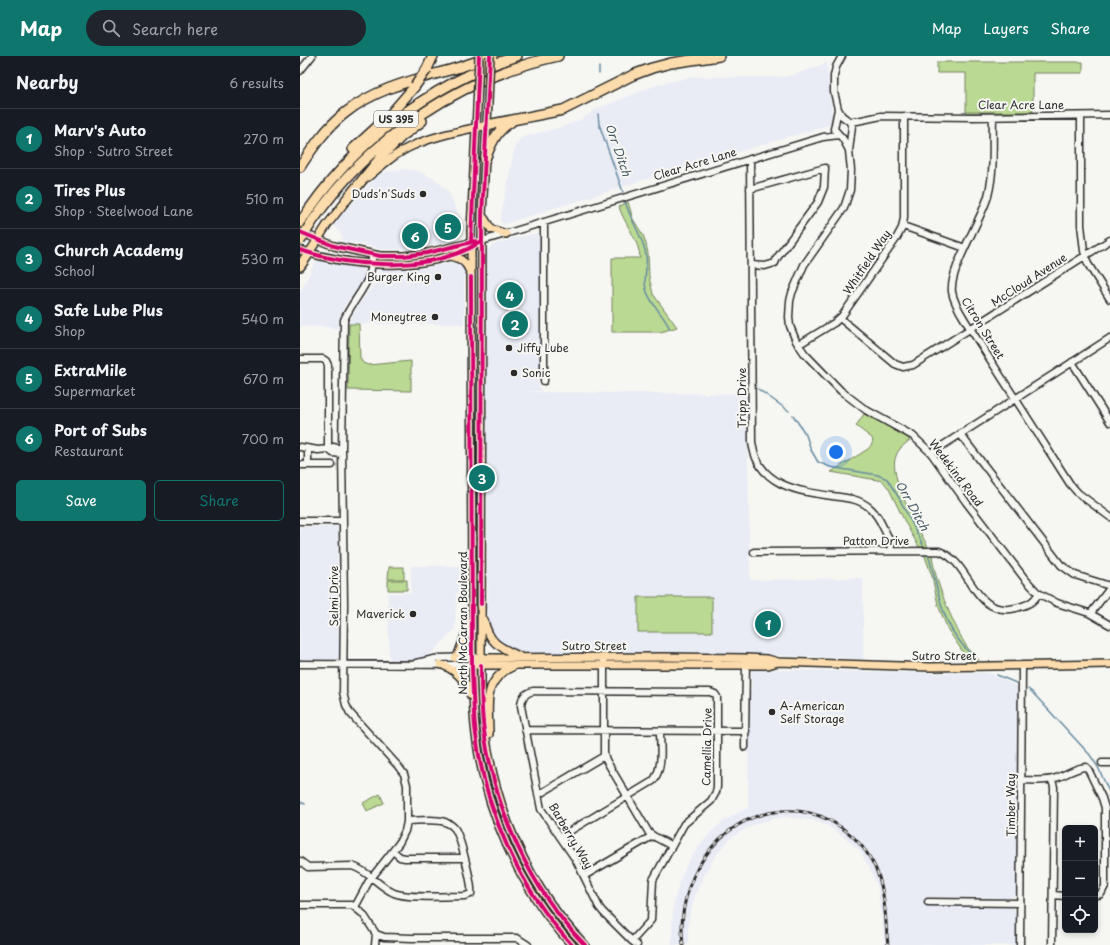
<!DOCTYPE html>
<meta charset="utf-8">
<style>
body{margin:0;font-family:"Playpen Sans",sans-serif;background:#20242c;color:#f1f3f6}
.controls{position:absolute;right:12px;bottom:12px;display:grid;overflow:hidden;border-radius:6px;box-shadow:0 2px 6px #0003}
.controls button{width:36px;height:36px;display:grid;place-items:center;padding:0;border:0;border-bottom:1px solid #363941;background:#171b24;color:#f1f3f6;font:20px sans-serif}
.you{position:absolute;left:536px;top:396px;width:14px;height:14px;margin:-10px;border:3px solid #fff;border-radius:50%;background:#1a73e8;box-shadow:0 0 0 6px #1a73e833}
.badge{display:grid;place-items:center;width:26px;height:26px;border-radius:50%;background:#0f766e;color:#fff;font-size:13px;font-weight:700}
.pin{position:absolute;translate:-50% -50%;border:2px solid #fff;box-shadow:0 1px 4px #0006}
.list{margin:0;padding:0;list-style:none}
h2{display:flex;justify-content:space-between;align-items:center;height:52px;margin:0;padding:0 16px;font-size:17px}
h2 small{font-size:13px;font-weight:400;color:#9ea1a6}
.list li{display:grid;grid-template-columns:26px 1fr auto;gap:12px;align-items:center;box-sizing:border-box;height:60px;padding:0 16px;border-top:1px solid #363941}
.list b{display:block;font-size:15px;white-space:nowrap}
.list p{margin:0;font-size:13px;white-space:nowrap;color:#9ea1a6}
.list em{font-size:13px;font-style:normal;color:#9ea1a6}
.actions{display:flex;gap:8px;padding:12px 16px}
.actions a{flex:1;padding:9px 0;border:1px solid #0f766e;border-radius:6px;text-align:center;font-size:14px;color:#0f766e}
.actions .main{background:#0f766e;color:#fff}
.icon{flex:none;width:22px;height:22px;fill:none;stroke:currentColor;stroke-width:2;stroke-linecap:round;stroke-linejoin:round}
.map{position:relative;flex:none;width:810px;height:889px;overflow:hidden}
header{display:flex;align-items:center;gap:24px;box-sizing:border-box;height:56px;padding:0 20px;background:#0f766e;color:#fff}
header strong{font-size:19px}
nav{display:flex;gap:22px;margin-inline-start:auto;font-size:14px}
.search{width:280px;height:36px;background:#20242c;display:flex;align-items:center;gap:10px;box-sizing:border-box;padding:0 14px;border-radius:22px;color:#9ea1a6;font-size:15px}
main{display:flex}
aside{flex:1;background:#171b24}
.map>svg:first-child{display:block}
</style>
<header>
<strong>Map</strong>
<div class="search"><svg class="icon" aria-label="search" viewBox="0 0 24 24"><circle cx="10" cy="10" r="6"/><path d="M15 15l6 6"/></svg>Search here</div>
<nav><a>Map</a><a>Layers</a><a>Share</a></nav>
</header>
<main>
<aside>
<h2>Nearby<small>6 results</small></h2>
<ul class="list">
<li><span class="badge">1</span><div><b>Marv's Auto</b><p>Shop · Sutro Street</p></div><em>270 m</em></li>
<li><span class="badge">2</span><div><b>Tires Plus</b><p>Shop · Steelwood Lane</p></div><em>510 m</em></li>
<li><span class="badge">3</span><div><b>Church Academy</b><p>School</p></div><em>530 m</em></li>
<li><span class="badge">4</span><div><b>Safe Lube Plus</b><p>Shop</p></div><em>540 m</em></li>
<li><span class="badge">5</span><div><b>ExtraMile</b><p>Supermarket</p></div><em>670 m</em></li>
<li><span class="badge">6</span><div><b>Port of Subs</b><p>Restaurant</p></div><em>700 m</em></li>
</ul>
<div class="actions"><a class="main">Save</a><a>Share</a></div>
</aside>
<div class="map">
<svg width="810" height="889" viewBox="0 0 810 889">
<rect width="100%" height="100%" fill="#f6f6f2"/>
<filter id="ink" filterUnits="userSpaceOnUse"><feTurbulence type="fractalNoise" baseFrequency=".025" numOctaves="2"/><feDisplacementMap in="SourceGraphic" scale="8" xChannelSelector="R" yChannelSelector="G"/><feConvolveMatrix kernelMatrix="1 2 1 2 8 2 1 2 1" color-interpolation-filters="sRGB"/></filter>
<g filter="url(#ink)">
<!-- built -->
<path fill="#e9ecf5" d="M527 7 532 60V65L529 69 350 122 204 168 200 165 215 90 219 84 224 81 262 71 282 63 296 53 359 28 392 21H479L493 19Z
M104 113 118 115 135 123 148 135 164 170 160 181 156 184 152 186 110 193H80L58 187 42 186 43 181 34 169 39 162 75 122 84 116Z
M236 178 240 179 241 185V314L237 324 241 335 221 336 447 338 450 530V524L563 522V603L451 598 237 597 215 595 199 588 189 572 188 563 186 197 191 190 218 181Z
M20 205 35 209 61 211 65 217 63 224 45 249 41 257 38 273 28 271 0 270V237L15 206Z
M155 206 162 209 164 214V268H49L54 255 76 226 79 213 82 212H123Z
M0 471H38L39 603 0 604Z
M111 510H165V536L156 537 155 573 133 596 125 602 117 604H89L88 537H111Z
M451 613 627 617H689L718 631V694L719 698 717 830 715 839 710 842 627 841V850H709L713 852 717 858V889H585L578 833 571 815 560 795 544 781 528 770 512 764 485 761 471 763 456 768 443 774 431 782 419 795 409 810 396 836 389 861 388 874V889H372V868L374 845 380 824 388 806 400 789 412 775 425 764 437 757 448 752 449 635H452V615Z"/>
<!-- green -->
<path fill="#bad992" stroke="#72825e" d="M637 6H783V17H733V56H666V17H637Z
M328 146 333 163 343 179 346 188 348 197 349 221 353 238 377 271 361 276H312V202H340C340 186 324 167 319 151Z
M49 268H59L60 302 63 307 68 309 111 305V335L48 334Z
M564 358 598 375 610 384C605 388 598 393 596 400 587 419 619 473 628 491H619L606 468 589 433 583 425 531 416 568 393C571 389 574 387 572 382L556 370Z
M624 498H632C634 524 652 565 665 588 669 594 674 599 679 604L669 605 648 574 638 549 632 520Z
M89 511H104V523H88Z
M88 524H107V534H88Z
M338 541H412V576H338Z
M80 738 84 747 67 755 63 747Z"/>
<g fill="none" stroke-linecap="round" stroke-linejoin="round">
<!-- stream -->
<path stroke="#688ca2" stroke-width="1.5" d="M299 18V11
M298 58 299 68 323 136
M325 145C330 164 343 180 346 199 348 211 343 222 346 233 350 248 364 259 370 273
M458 333 489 355
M493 359 506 379 511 394 518 406 530 411 578 419 587 423 599 442 623 489
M628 499C633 513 635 526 639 540 645 566 656 585 676 603
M697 619 716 627
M728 633 732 636 790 699 798 711 810 738
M0 746 5 748"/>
<defs>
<path id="minor" d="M542 0 536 11 534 20V36L538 53 542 60 549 65 552 70 549 95 551 114 550 134 544 152 504 209 492 237 490 245 489 261 490 270 496 285 505 298 541 335 566 354 613 380 631 397 666 446 725 523 738 537 757 547 789 557 810 569
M0 15 12 0
M538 53 534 73 543 83 549 94
M781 60V169L784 195 788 208 810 243
M693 61C692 87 695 114 688 140 681 165 649 213 652 236 654 248 662 259 668 269L770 428 778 437 810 461
M549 65H557L581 60 674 61 810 59
M450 103 452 386C458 437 512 436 552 443 568 447 576 456 583 471 587 479 591 485 591 495
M450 133 525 112 524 131 518 146 477 202 475 207 465 210 451 209
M244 166V325
M603 170 665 192
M182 185 523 81 539 79
M540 262 595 308 603 311 613 309 810 184
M498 289 534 267 542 260 596 183 602 172 604 162V60
M0 303H23L26 305 28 309V393L18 394 0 391
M772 306 810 366
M660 378 761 509 775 519 810 530
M42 393 33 391 28 393 33 397 42 398
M631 397 810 282
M0 409H32
M8 409V393
M0 465H43
M454 496 639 495C672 506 672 562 716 552 727 549 733 547 739 537
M791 557 810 532
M304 605V698L306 704 349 777 355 781 372 790
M116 607 139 602 172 601
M0 608 172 609
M225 674 446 675
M445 691 446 604
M802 707H810
M721 724C733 724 745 726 756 722 766 719 776 711 786 711L788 713 802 742 805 752V830L801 838 795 840
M752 724 754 731 752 889
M238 739 304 700
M260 781 353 725C364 711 360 691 360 675
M93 795 100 801 105 802H164
M0 805 8 811 52 810C69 815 78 830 94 837 109 843 147 840 165 840L171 838C173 830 160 780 155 773 153 770 150 768 147 767 139 762 118 765 107 765
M284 820 352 780
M753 839 765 840
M628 846 720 847
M0 849H52L63 858 76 878 84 881 112 882H217L228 889
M55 851 69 825 99 787 105 775 107 766V729L104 718 98 710 50 657 46 649 43 636 44 548 42 393 44 264C51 247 65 234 70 217 72 211 72 205 72 199
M332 885 351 864 353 824 384 768 411 745 416 736 417 731V641L415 638 410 636 233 635C225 637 221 642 221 650L241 753 276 804 299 851 303 856 332 885 337 889
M75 889 76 878
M720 889 722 610"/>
<path id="major" d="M188 48 182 159 181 624C183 721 216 819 285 889
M177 52 171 174 172 612C173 635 173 657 176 679 185 755 220 833 272 889
M68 121C82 109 96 97 112 90 136 79 162 75 187 69
M184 162 191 173 206 178
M0 176 34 190 80 200H104L127 197 174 186
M0 194C54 212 133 217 182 185
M9 197 27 169 49 141
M150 200C161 202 166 206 170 216
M184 564C189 587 199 591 219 600
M155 602 158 599 170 566
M177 602 364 601 446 602 467 603 478 606
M140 608C157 614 165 624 171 640
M177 609H468L478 606 631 611 810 608
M189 678C189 649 181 624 214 610"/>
<path id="highway" d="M127 13 133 0
M187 69 263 54 333 19 352 12 371 7 419 0
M53 93 89 60 115 30
M185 103C191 89 196 74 211 66
M0 111C13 91 26 72 45 57 75 33 110 25 146 15 162 11 177 5 193 0
M46 144 81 101 101 81 122 65
M12 166C69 82 159 22 258 0
M0 167C50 89 129 28 217 0
M0 210 9 197"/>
</defs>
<!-- minor casing -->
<use href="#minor" stroke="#2b2b2b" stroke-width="9"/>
<!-- major casing -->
<use href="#major" stroke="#2b2b2b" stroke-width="10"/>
<!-- highway casing -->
<use href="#highway" stroke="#2b2b2b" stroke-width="12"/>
<!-- minor -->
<use href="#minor" stroke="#f6f6f2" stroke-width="6"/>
<!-- major -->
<use href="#major" stroke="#fcdcac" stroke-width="7"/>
<!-- highway -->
<use href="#highway" stroke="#fcdcac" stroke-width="9"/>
<defs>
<path id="rail" d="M383 889C375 827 416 760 482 755 498 754 515 757 529 764 548 774 564 789 574 809 586 833 585 863 588 889"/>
</defs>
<!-- rail casing -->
<use href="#rail" stroke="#2b2b2b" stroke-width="3"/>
<!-- rail -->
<use href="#rail" stroke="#f6f6f2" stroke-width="1.5" stroke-dasharray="4.5" stroke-linecap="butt"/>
<defs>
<path id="major-bridge" d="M188 48 190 0
M177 52 179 0"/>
<path id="highway-bridge" d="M115 30 127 13
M0 185 12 166"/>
</defs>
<!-- major-bridge casing -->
<use href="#major-bridge" stroke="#2b2b2b" stroke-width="10" stroke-linecap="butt"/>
<!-- highway-bridge casing -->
<use href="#highway-bridge" stroke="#2b2b2b" stroke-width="12" stroke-linecap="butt"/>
<!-- major-bridge -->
<use href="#major-bridge" stroke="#fcdcac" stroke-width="7"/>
<!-- highway-bridge -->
<use href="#highway-bridge" stroke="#fcdcac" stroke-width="9"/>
<defs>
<path id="cycleway" d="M0 176 34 190 80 200H104L127 197 176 185
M171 186 179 0
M0 194C54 212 133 217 182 185
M171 221 172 612C173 635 173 657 176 679 185 755 220 833 272 889
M181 548 182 159 190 0
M181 609C181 631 181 653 184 675 195 754 229 832 285 889"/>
</defs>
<!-- cycleway casing -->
<use href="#cycleway" stroke="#f6f6f2" stroke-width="6"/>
<!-- cycleway -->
<use href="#cycleway" stroke="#d6006c" stroke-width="4"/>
</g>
</g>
<!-- markers -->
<g fill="#2b2b2b" stroke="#f6f6f2" stroke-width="1.5">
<circle cx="123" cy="138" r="4"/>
<circle cx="138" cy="221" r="4"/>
<circle cx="135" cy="261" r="4"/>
<circle cx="209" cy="292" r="4"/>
<circle cx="214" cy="317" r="4"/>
<circle cx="113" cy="558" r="4"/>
<circle cx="472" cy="656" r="4"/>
</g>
<g text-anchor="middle" stroke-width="4" stroke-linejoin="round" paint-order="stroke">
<!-- shield labels -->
<rect fill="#f6f6f2" stroke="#686867" stroke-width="1" x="74" y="55" width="44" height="16" rx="3"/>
<g font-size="10" font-weight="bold" fill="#2b2b2b">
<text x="96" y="67">US 395</text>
</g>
<!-- street labels -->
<g font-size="11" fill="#2b2b2b" stroke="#f6f6f2">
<text x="721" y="53">Clear Acre Lane</text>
<text transform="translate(395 108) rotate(-17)" y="4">Clear Acre Lane</text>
<text transform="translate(567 206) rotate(-56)" y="4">Whitfield Way</text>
<text transform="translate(729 224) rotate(-33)" y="4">McCloud Avenue</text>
<text transform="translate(683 272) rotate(58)" y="4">Citron Street</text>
<text transform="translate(442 342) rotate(-90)" y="4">Tripp Drive</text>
<text transform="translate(656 417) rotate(53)" y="4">Wedekind Road</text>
<text x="576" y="489">Patton Drive</text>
<text transform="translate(34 540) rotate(-90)" y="4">Selmi Drive</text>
<text transform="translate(163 567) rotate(-90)" y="4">North McCarran Boulevard</text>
<text x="294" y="594">Sutro Street</text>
<text x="644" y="604">Sutro Street</text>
<text transform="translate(407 691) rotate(-89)" y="4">Camellia Drive</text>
<text transform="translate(711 749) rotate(-90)" y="4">Timber Way</text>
<text transform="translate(271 780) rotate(59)" y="4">Barberry Way</text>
</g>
<!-- poi labels -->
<g font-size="11" fill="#2b2b2b" stroke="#f6f6f2" text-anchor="end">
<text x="115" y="142">Duds'n'Suds</text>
<text x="130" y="225">Burger King</text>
<text x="127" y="265">Moneytree</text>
<text x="217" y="296" text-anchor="start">Jiffy Lube</text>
<text x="222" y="321" text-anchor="start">Sonic</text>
<text x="105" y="562">Maverick</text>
<text x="480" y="654" text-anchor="start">A-American<tspan x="480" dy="13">Self Storage</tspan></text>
</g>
<!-- water labels -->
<g font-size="12" font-style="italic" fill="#4a5b66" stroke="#f6f6f2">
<text transform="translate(318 94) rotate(71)" y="4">Orr Ditch</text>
<text transform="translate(612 450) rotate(61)" y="4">Orr Ditch</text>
</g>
</g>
</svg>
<div class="controls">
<button>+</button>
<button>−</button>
<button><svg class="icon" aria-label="locate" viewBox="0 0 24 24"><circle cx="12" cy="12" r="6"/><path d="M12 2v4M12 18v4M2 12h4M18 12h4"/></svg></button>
</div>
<div class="you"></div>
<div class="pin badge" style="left:468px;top:568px">1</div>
<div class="pin badge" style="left:215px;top:268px">2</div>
<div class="pin badge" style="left:182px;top:422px">3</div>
<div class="pin badge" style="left:210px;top:239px">4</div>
<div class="pin badge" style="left:148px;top:171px">5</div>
<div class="pin badge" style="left:115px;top:180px">6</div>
</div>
</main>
